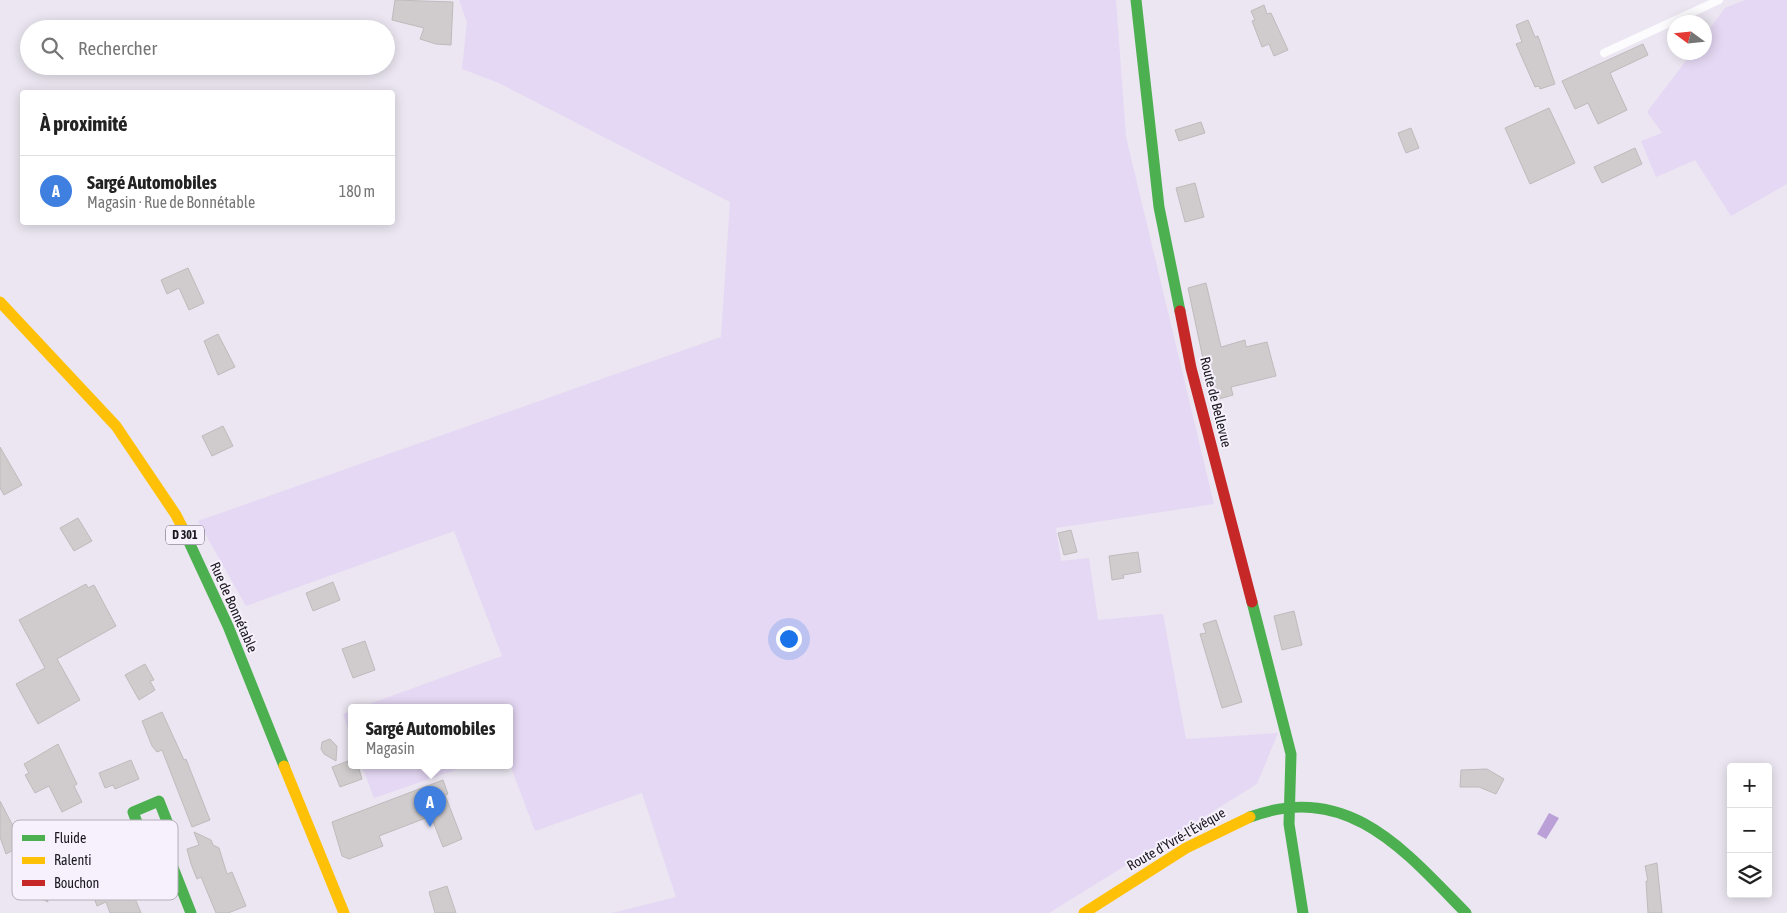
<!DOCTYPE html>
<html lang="fr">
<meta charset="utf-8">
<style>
body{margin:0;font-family:"Asap Condensed",sans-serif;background:#f6f6f6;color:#222}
.controls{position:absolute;right:15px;bottom:15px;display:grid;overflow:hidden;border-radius:5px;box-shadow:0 2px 12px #0003}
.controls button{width:45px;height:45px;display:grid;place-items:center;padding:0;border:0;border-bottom:1px solid #e0e0e0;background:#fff;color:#222;font:25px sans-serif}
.compass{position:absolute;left:1667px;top:15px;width:45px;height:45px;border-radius:50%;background:#fff;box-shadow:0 2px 12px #0003;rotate:285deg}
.you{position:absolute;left:788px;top:638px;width:18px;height:18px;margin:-12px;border:4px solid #fff;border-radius:50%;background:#1a73e8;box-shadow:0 0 0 8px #1a73e833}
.badge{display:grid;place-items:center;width:32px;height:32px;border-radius:50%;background:#db2777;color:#fff;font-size:16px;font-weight:700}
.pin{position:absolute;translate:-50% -41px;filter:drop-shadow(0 1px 2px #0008)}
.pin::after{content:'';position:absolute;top:26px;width:18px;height:15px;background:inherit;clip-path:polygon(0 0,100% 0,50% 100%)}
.popup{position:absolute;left:348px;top:704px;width:165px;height:65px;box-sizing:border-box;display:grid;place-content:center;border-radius:5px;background:#fff;filter:drop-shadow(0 1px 4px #0005);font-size:16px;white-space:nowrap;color:#767676}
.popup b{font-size:19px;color:#222}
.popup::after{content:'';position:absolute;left:50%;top:100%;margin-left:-10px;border:10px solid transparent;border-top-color:#fff}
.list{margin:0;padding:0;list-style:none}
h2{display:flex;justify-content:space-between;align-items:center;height:65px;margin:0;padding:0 20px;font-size:21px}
h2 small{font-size:16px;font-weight:400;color:#767676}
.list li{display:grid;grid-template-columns:32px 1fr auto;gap:15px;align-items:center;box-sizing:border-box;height:70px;padding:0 20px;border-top:1px solid #e0e0e0}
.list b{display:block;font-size:19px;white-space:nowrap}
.list p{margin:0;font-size:16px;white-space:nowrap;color:#767676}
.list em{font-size:16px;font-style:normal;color:#767676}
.icon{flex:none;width:28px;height:28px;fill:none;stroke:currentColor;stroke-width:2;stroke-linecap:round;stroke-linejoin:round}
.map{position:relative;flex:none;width:1787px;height:913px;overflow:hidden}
.search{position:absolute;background:#fff;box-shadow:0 2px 12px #0003;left:20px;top:20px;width:375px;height:55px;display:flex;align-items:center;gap:12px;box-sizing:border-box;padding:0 18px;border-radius:28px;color:#767676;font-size:19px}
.panel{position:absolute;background:#fff;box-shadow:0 2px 12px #0003;left:20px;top:90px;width:375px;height:135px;border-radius:5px}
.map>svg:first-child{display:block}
</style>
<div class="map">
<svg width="1787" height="913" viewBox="0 0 1787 913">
<rect width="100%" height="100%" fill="#ebe6f1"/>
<!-- green -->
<path fill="#e5d8f4" d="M459 0H1116L1126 137 1214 504 1056 528 1061 561 1089 558 1098 620 1163 614 1186 739 1278 733 1257 784 1049 913H612L676 897 642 793 535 831 509 762V708H358L502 656 454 531 246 606 198 521 721 337 730 202 499 83 462 69 467 22Z
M1745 0H1787V184L1731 216 1695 160 1656 177 1641 141 1662 133 1647 112 1692 53 1704 52 1705 35 1725 8Z
M351 711V738L343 714Z
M362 766H467L374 798Z"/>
<!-- water -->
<path fill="#bba0d8" d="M1549 813 1559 818 1546 839 1537 834Z"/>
<!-- building -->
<path fill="#d0cccd" stroke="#bebbbc" d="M395 0 453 2 451 45 436 44 420 39 424 28 392 20Z
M1264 5 1267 14 1271 13 1288 50 1274 56 1269 44 1262 47 1252 21 1255 20 1251 11Z
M1528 20 1535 37 1538 36 1555 84 1540 89 1539 86 1535 87 1516 44 1522 42 1516 25Z
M1643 44 1648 55 1610 73 1627 110 1598 124 1588 103 1575 109 1562 81Z
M1549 108 1575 163 1530 184 1505 128Z
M1201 122 1205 133 1179 141 1175 130Z
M1411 128 1419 148 1406 153 1398 133Z
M1635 148 1642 164 1602 183 1594 167Z
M1195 183 1204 217 1185 222 1176 188Z
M188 268 204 303 189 310 179 288 167 294 161 280Z
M1206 283 1221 347 1245 340 1246 347 1267 342 1276 376 1231 387 1233 395 1212 401 1188 288Z
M218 334 235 367 218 375 204 341Z
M223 426 233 446 212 456 202 436Z
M0 447 22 485 4 495 0 488Z
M78 518 92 541 74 551 60 528Z
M1071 530 1077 552 1064 555 1058 533Z
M1138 552 1141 572 1123 575 1124 578 1112 580 1109 556Z
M333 582 340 600 313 611 306 593Z
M86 584 88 588 94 585 116 626 57 659 80 700 38 724 16 684 45 668 19 620Z
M1294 611 1302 645 1282 650 1274 616Z
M1216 620 1242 702 1222 708 1200 634 1206 633 1203 624Z
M365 641 375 670 353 678 342 649Z
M145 664 154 680 150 681 155 690 139 700 125 675Z
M162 712 184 760 186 759 210 820 192 827 162 750 157 752 152 746 142 721Z
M330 739 337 746 336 761 324 754 321 749 322 742Z
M58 744 77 784 74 786 82 802 62 812 49 786 35 793 25 775 29 773 24 764Z
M131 760 139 779 115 789 113 785 105 788 99 773Z
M351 760V766H358L362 779 340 787 332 767Z
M1487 769 1504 779 1496 794 1479 787H1460L1461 770Z
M443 780 448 794 445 795 462 839 443 847 431 816 379 836 383 846 349 859 342 856 332 822Z
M0 801 23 845 6 854 0 837Z
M102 823 109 840 122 854 107 867 95 854 92 845 83 848 77 833Z
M194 832 211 840 213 845 219 848 227 874 232 872 246 906 228 913H216L201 877 197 879 191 864 187 849 199 845Z
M34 863 41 878 48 902 28 892 24 894 16 869Z
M1657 863 1662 913H1648L1646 881H1648L1645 866Z
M114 882 120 896 132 891 141 913H110L106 902 97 906 92 892Z
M447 886 456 913H435L429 892Z"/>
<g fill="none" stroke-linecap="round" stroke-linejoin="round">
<!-- lane -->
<path stroke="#fcfbfd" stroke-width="8" d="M1604 53 1719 0"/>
<!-- fast -->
<path stroke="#4caf50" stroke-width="11" d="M1136 0 1159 207 1180 311
M182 527 228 626 284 766
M1252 602 1291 754 1289 824 1303 913
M1250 817C1348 781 1404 850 1466 913
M161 837 141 833 133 812 159 801 168 824 161 837 191 913"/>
<!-- slow -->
<path stroke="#ffc107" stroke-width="11" d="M0 302 116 426 176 515 182 527
M284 766 344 913
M1084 913 1186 848 1250 817"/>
<!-- jam -->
<path stroke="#c62828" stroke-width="11" d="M1180 311 1191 368 1252 602"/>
</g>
<g text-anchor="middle" stroke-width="4" stroke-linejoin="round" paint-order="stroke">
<!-- shield labels -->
<rect fill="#f6f1fd" stroke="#5d5962" stroke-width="1" x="166" y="525.5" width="38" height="19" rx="4"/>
<g font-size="12" font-weight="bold" fill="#1b181f">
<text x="185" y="539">D 301</text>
</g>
<!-- street labels -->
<g font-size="14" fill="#1b181f" stroke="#f6f1fd">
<text transform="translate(1216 402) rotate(76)" y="5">Route de Bellevue</text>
<text transform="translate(234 607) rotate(66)" y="5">Rue de Bonnétable</text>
<text transform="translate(1176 839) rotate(-30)" y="5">Route d'Yvré-l'Évêque</text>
</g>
</g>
<!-- legend -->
<rect x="12" y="820" width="166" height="80" rx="8" fill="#f6f1fd" stroke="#b4b0ba" stroke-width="1"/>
<rect x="22" y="835" width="23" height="6" fill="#4caf50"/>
<rect x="22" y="857" width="23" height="7" fill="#ffc107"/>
<rect x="22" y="880" width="23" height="6" fill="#c62828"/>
<g font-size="14" fill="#1b181f">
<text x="54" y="843">Fluide</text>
<text x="54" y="865">Ralenti</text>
<text x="54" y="888">Bouchon</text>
</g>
</svg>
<div class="controls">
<button>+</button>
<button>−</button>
<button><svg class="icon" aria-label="layers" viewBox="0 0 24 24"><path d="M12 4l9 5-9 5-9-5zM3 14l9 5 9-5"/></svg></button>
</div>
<svg class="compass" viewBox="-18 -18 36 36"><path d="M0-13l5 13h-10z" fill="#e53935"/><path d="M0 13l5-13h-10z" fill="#767676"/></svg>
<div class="you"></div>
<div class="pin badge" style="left:430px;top:827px;background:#3f7fe0">A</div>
<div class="popup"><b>Sargé Automobiles</b>Magasin</div>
<div class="search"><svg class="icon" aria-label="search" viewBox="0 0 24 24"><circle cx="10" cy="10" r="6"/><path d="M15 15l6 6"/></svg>Rechercher</div>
<section class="panel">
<h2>À proximité<small></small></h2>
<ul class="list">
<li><span class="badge" style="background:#3f7fe0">A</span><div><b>Sargé Automobiles</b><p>Magasin · Rue de Bonnétable</p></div><em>180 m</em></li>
</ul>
</section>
</div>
